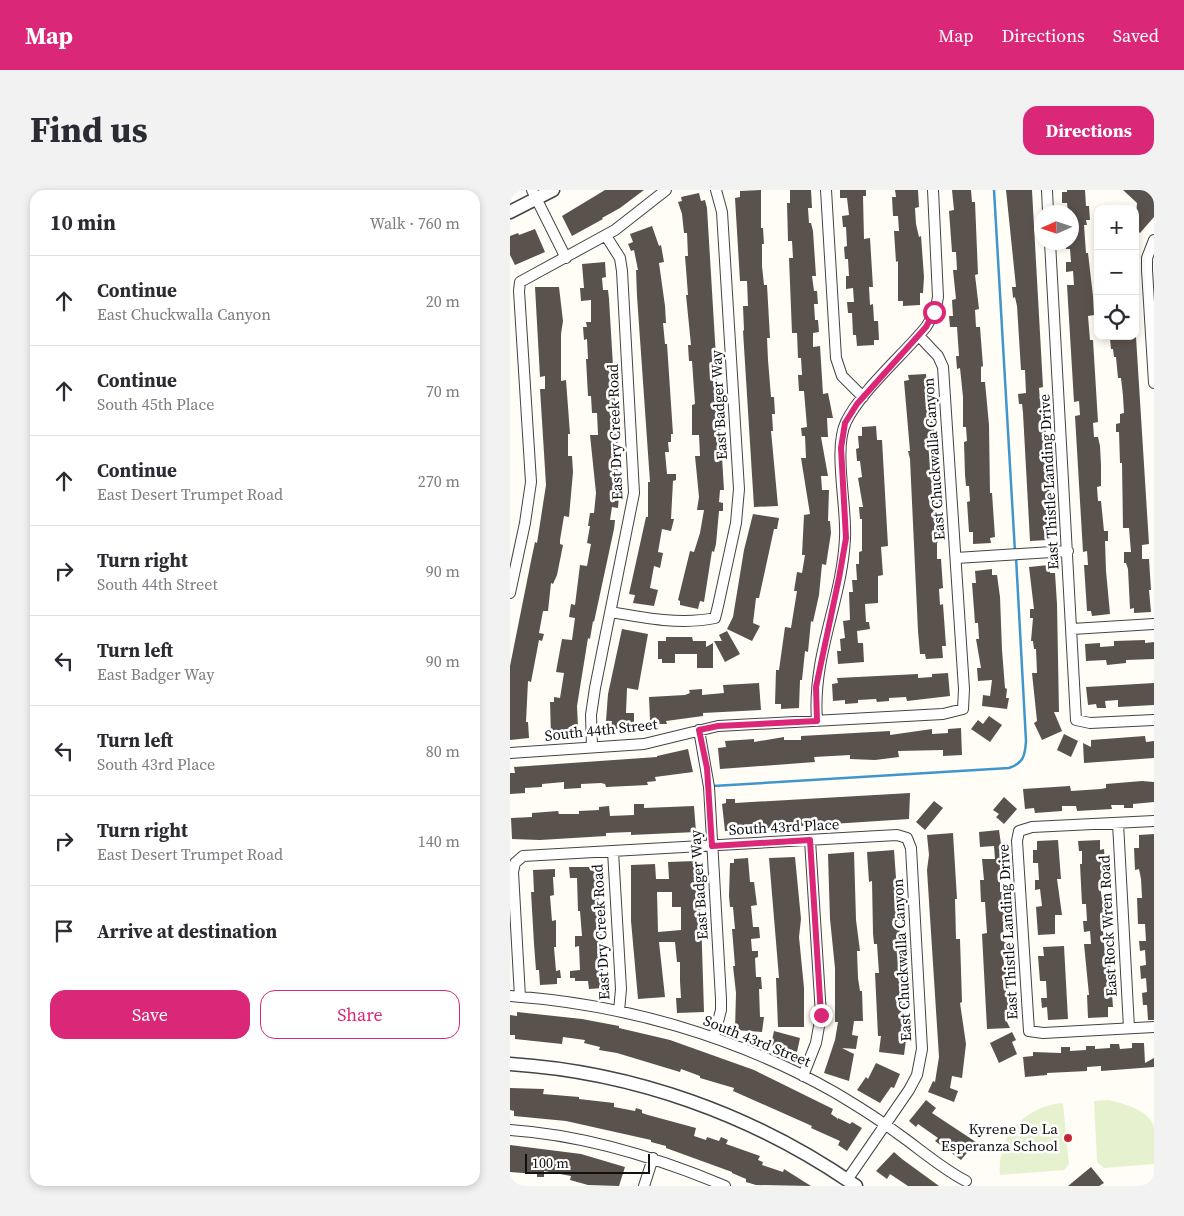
<!DOCTYPE html>
<meta charset="utf-8">
<style>
body{margin:0;font-family:"Source Serif 4",serif;background:#f2f2f3;color:#2b2b33}
.controls{position:absolute;right:15px;top:15px;display:grid;overflow:hidden;border-radius:10px;box-shadow:0 2px 8px #0003}
.controls button{width:45px;height:45px;display:grid;place-items:center;padding:0;border:0;border-bottom:1px solid #e1e1e2;background:#fff;color:#2b2b33;font:25px sans-serif}
.compass{position:absolute;left:524px;top:15px;width:45px;height:45px;border-radius:50%;background:#fff;box-shadow:0 2px 8px #0003;rotate:267deg}
.scale{position:absolute;left:15px;bottom:12px;width:125px;box-sizing:border-box;padding-left:5px;border:2px solid #111;border-top:0;font-size:14px;line-height:18px;white-space:nowrap;color:#111;-webkit-text-stroke:4px #fff;paint-order:stroke}
.stop{position:absolute;width:15px;height:15px;margin:-11px;border:4px solid #db2777;border-radius:50%;background:#fff}
.stop.end{background:#db2777;border-color:#fff;box-shadow:0 1px 5px #0008}
.list{margin:0;padding:0;list-style:none}
h2{display:flex;justify-content:space-between;align-items:center;height:65px;margin:0;padding:0 20px;font-size:21px}
h2 small{font-size:16px;font-weight:400;color:#7c7c81}
.list li{display:grid;grid-template-columns:32px 1fr auto;gap:15px;align-items:center;box-sizing:border-box;height:90px;padding:0 20px;border-top:1px solid #e1e1e2}
.list b{display:block;font-size:19px;white-space:nowrap}
.list p{margin:0;font-size:16px;white-space:nowrap;color:#7c7c81}
.list em{font-size:16px;font-style:normal;color:#7c7c81}
.actions{display:flex;gap:10px;padding:15px 20px}
.actions a{flex:1;padding:11px 0;border:1px solid #db2777;border-radius:15px;text-align:center;font-size:18px;color:#db2777}
.actions .main{background:#db2777;color:#fff}
.icon{flex:none;width:28px;height:28px;fill:none;stroke:currentColor;stroke-width:2;stroke-linecap:round;stroke-linejoin:round}
.map{position:relative;flex:none;width:644px;height:996px;overflow:hidden;border-radius:15px}
header{display:flex;align-items:center;gap:30px;box-sizing:border-box;height:70px;padding:0 25px;background:#db2777;color:#fff}
header strong{font-size:24px}
nav{display:flex;gap:28px;margin-inline-start:auto;font-size:18px}
.intro{display:flex;align-items:center;justify-content:space-between;box-sizing:border-box;height:120px;padding:0 30px}
h1{margin:0;font-size:35px}
.button{padding:12px 22px;border-radius:15px;background:#db2777;color:#fff;font-size:18px;font-weight:700}
main{display:flex;gap:30px;padding:0 30px}
aside{flex:1;background:#fff;border-radius:15px;box-shadow:0 2px 8px #0003}
.map>svg:first-child{display:block}
</style>
<header>
<strong>Map</strong>
<nav><a>Map</a><a>Directions</a><a>Saved</a></nav>
</header>
<div class="intro"><h1>Find us</h1><a class="button">Directions</a></div>
<main>
<aside>
<h2>10 min<small>Walk · 760 m</small></h2>
<ul class="list">
<li><svg class="icon" aria-label="ahead" viewBox="0 0 24 24"><path d="M12 20V5M6 11l6-6 6 6"/></svg><div><b>Continue</b><p>East Chuckwalla Canyon</p></div><em>20 m</em></li>
<li><svg class="icon" aria-label="ahead" viewBox="0 0 24 24"><path d="M12 20V5M6 11l6-6 6 6"/></svg><div><b>Continue</b><p>South 45th Place</p></div><em>70 m</em></li>
<li><svg class="icon" aria-label="ahead" viewBox="0 0 24 24"><path d="M12 20V5M6 11l6-6 6 6"/></svg><div><b>Continue</b><p>East Desert Trumpet Road</p></div><em>270 m</em></li>
<li><svg class="icon" aria-label="right" viewBox="0 0 24 24"><path d="M7 20v-9h11M14 6l5 5-5 5"/></svg><div><b>Turn right</b><p>South 44th Street</p></div><em>90 m</em></li>
<li><svg class="icon" aria-label="left" viewBox="0 0 24 24"><path d="M17 20v-9H6M10 6l-5 5 5 5"/></svg><div><b>Turn left</b><p>East Badger Way</p></div><em>90 m</em></li>
<li><svg class="icon" aria-label="left" viewBox="0 0 24 24"><path d="M17 20v-9H6M10 6l-5 5 5 5"/></svg><div><b>Turn left</b><p>South 43rd Place</p></div><em>80 m</em></li>
<li><svg class="icon" aria-label="right" viewBox="0 0 24 24"><path d="M7 20v-9h11M14 6l5 5-5 5"/></svg><div><b>Turn right</b><p>East Desert Trumpet Road</p></div><em>140 m</em></li>
<li><svg class="icon" aria-label="arrive" viewBox="0 0 24 24"><path d="M6 21V4h12l-3 4 3 4H6"/></svg><div><b>Arrive at destination</b></div></li>
</ul>
<div class="actions"><a class="main">Save</a><a>Share</a></div>
</aside>
<div class="map">
<svg width="644" height="996" viewBox="0 0 644 996">
<rect width="100%" height="100%" fill="#fffdf5"/>
<!-- pitch -->
<path fill="#e6f2cf" d="M598 910C612 913 640 920 644 937 644 948 644 962 644 974L594 978 587 972 584 911Z
M553 913 559 974 554 980 490 985C486 945 516 916 553 913Z"/>
<g fill="none" stroke-linecap="round" stroke-linejoin="round">
<!-- stream -->
<path stroke="#3f96cf" stroke-width="2.5" d="M484 0 505 362
M203 596 499 578C514 573 515 565 516 551L506 367"/>
</g>
<!-- building -->
<path fill="#5a524d" fill-rule="evenodd" d="M95 0H134L110 18 92 28 93 29 62 46 52 26Z
M251 0V38H253L254 54H252V76L254 95H257L260 148H257L258 170 261 207H264L265 224H262L263 241H261L268 316 244 317 233 141 234 140 233 116H238L237 91H230L225 8 230 7V1Z
M280 0H301L302 18H298L299 33H301L303 41 306 86H302L304 101H307L308 114H304L305 130H308L309 142 303 143V157L310 156 313 204 318 203 323 228H317L318 247H311L318 286H311L312 300H319L318 331H320L321 343 316 375 312 374 309 405 303 432 301 431 298 462 295 461 292 490H290L289 518 271 519V514H265L266 480H269L275 437 281 438 287 401H284L287 382 292 383 295 365H292L294 325 300 324 291 268H296L295 246H292L291 238 297 237 294 201H289L288 185H292L291 168H288L287 143H282L279 68H283L282 51H278L277 13H280Z
M330 0H356V6H353L354 49 360 48 363 97H359L360 115 363 114 364 131H368L369 150H364V155L347 156 346 145H343L342 123H338L337 112H344L343 98 336 99V86H339L338 69H335L334 57 337 56 336 37H333L332 26 339 25 337 8H330Z
M385 0H408L409 17 405 18 406 34 409 47 411 46 414 87 413 103H410V115L393 116V111H388V71L386 72 384 41H389L388 26H383L382 7H386Z
M442 0H461L462 12H465L468 84 465 85 469 119 465 120 466 137H470L473 176 471 177V192H475L479 235 480 303H482L485 347 480 348 481 353 463 354V342H459L457 312 460 311 459 296H456L455 285 454 252 457 251 456 237H453V207L450 178 447 179 446 166H449L447 137H440L439 126H443L442 110 446 109 443 80H447L446 62H442L439 21 444 20Z
M496 0H522L533 197 529 198 530 211 534 210 542 341 538 342V350L520 351 513 223 512 214H509L508 204 516 203 515 180H511L507 116 505 107 503 108 502 97H506Z
M557 0H575L576 16H579L580 30H576L577 35H574L576 63H578L583 106 584 125 578 126 580 150H583L588 232 583 233 584 247H588L590 256 591 275V296L587 297 588 311H591L594 341H598V351H595L596 381 600 424 582 426 581 421H577L574 375H578L577 361 573 362 565 226 570 225 569 211 564 212 557 95H564L563 81 556 82V72H561L560 59H556L555 52H562V22H558L557 13H552V2H557Z
M613 0H644V27L630 43 625 39 627 13Z
M189 3 191 11 195 10 197 18 214 300H210L209 312 213 313V321H209L206 354 204 362 202 361 194 412 190 411 188 419 170 415V411L168 410 180 361 184 362 190 343 194 320H187L189 307 185 266H190L189 245H182V215L185 214 182 171H179L178 155H181L176 105H178L175 66H178L177 43H174L172 24 168 12 172 11 171 7Z
M142 36 149 56 151 55 154 72 149 73 155 116 156 133H153L155 154H157L163 244H161V252H158L159 262H155L157 284H166V290L163 291 161 329H164L161 341 152 339 148 362 153 363 150 378 144 376 140 398 148 400 144 416 123 413 125 405 119 404 136 327H138V292H140L127 106 126 80H128L124 60 121 61 118 54 123 52 120 44Z
M25 39 35 62 5 75 0 65V46L8 43 9 45Z
M95 72 96 87 92 88 93 100H98L99 109 108 261 107 291H110L108 318 102 317 100 330H105L104 339 84 432 83 431 80 449 78 448 67 516 68 537 62 538V545L41 546 40 512H44V507L50 508 54 483 46 482 52 449 62 450 65 428 59 427 61 414 65 415 70 375 77 376 81 354 77 353 80 336H78L80 323H84L86 303 80 245H88L87 223H82L81 206H78L76 169H78L77 149 74 150 73 137H77L76 132H81V110L71 111 70 98H74L72 74Z
M25 97H49L53 131 51 144V191L56 190 60 244H58V266H62L63 282 59 327 54 326 50 350V354L53 355 47 385 43 394 41 393 38 421H33L29 443 34 444 32 451 29 450 21 492 18 491 16 532H18L19 548 0 550V476L21 371 25 352 27 353 36 295 30 199H35V186L30 187Z
M626 147 639 354 632 355V369H639L641 400H639L641 422 624 423V418L620 419 618 379 616 373H614V362H621L619 338H613L612 273H610L609 242H606V234L610 233V224L614 223 613 206 611 188H608L606 167H604L603 159H601L600 149Z
M416 184 417 196H420L421 208 418 209 419 226H423L424 238 426 297H423L424 311H428L429 344 427 354V369H431L433 398 429 399 430 415 433 414 436 456H432L433 468 416 469 415 464H410L408 441 400 269 398 261H400L394 191 399 190 398 185Z
M366 236 367 250H372L378 356 371 357 373 385 368 386V413L355 414 356 432H359L360 439 347 441 348 453H353L354 472 328 474 327 461H331L330 449 335 448 333 431 340 430 339 402H343L342 390H347L346 374H349V362L352 361V329H350L349 317H353L348 288 352 287 350 271H347L346 259 349 258 348 246H352V237Z
M243 324 269 328 267 339H264L249 408H246L243 433 250 436 242 451 217 439 223 427 234 360Z
M539 375 540 383H545L547 414 549 522H544L552 541 532 550 524 533 527 531 522 483H527L526 459H524L523 451H521L523 428H520V419H524L519 377Z
M482 379V385H487L490 407 492 460 495 498 497 499 496 508H499L497 519 472 516 473 505 480 506 482 490 468 491 467 478H471L466 449H469L468 433H465L462 393H466L465 381Z
M112 439 138 444 128 500 117 498 116 523H124V535H120V539H101L102 531H96L98 504Z
M217 441 230 464 215 472 204 451H212L209 445Z
M156 447H182L183 451H196V457L203 453V478H187V464H165V473H152V469H148V451H156Z
M635 450V453L644 452V469L616 470V473L597 475 596 470 576 471 575 454 590 453V457L604 456V451Z
M438 483 440 506 397 511 396 507 379 508V511L367 512 366 509 348 510V513L335 514V510L323 511 322 494 328 493 327 488 408 484V488L422 487V484Z
M249 493 251 520 193 523V526L156 531 157 534H148V529L140 530 139 507 175 505 180 503 179 500 192 499V505L214 503 213 495Z
M644 493V515L608 517V510L595 511 596 518H587L586 514 578 515 576 497Z
M479 526 492 535 480 552 461 539 468 530 473 534Z
M451 538 452 565 433 566V560L388 561 389 567 365 570 340 569V565L304 567 305 572 210 579 208 558 216 557 215 551 244 549V552L274 547V550H291V546L380 541V545L422 539V544L438 543V539Z
M554 544 568 551 561 567 547 560Z
M635 546 636 552 644 551V568L574 573 573 553 581 557V550Z
M178 559 183 582 145 587 146 591 137 592 138 595 96 597 95 594 91 593 71 594V598L54 599V592L32 594V597L15 598V603L0 604V583H5L4 577 147 567V566Z
M632 591 644 592V612L623 614V618H614V615H601L602 619 567 621 566 616H552V621L525 623 524 618 515 619 513 599 560 596 561 601 591 599 596 598V594Z
M400 603 399 629 215 641 212 614 216 613V609H225V613Z
M494 607 507 619 494 634 486 627 489 624 483 620Z
M424 611 433 618 415 640 406 632Z
M124 614H134V618L184 616 186 642 121 645V642L96 643V646L30 650 2 649 1 628 22 627V623L48 621 49 624H69V621L89 620V617L99 616 100 626 124 625Z
M489 640 495 683H490V702H496V733H493L494 752H498L499 762H493L494 775H499L500 787 495 788 496 804 501 803 502 828H495L500 838 477 839 472 744 477 743 475 712H471L470 690H474L472 669H485L484 656 470 657 469 642Z
M443 643 447 709H445L446 749H450L452 812 450 813 456 854 452 888 442 886 440 898 448 901 444 912 418 902 423 891 425 892 429 867 417 680 419 665 417 645Z
M644 644V830H638L637 815H633L632 803 637 802 636 788 631 789 630 776 636 775 635 760 630 761 629 751H636L635 734H628L627 708H632L631 689 629 679 625 680 624 658H629V645Z
M548 650 551 689H547L552 725H545V744L528 745 526 717 532 716 530 699 525 700V690H529L528 673H523V660H527V651Z
M590 650V660L594 659 596 686H591V703L593 713H597L598 738 593 739 595 766H600L601 787H597L598 804H602L603 817H598V827L578 828 577 805H579L574 754H581L580 741 574 742 573 731H577L576 714H572L570 674H572V661H569L568 651Z
M384 660 397 843 394 865 369 862 371 846H368L365 783H369L367 754H364L363 743 362 691 359 692 357 662Z
M344 662 346 730 350 761H347L348 788 350 801H352L353 831H344L342 845 348 846 346 859 332 858 344 864 339 891 314 883 325 850 328 832H325V778L320 729 318 664Z
M285 667 291 729 289 747 294 798V837H268L266 788H269L259 668Z
M238 668 240 692H244L247 715 241 716 243 737H249L250 748 241 749 242 761H248V767L245 768 246 787H251L252 799H249L250 827H254L252 842 225 840 226 803 223 776H225L222 739H225L223 717H220L219 706 220 673H224V669Z
M185 671 191 726 194 822 167 823 166 808H171L170 791V772H167L165 752H149L155 807 128 809 121 731V675L145 674 146 689H159L158 672ZM147 702H162V717H171V740L148 742Z
M59 677H80V680H85L91 724H89L93 758V798L79 799 78 791H65V788H60V781L70 780 69 756 65 757V746H72L70 721H68L67 688H60Z
M45 679V687H43L44 705 40 706 42 731 46 730V757H44L46 781 50 780 51 788H47V794L30 795 29 780H26L24 754 21 702H24L23 680Z
M554 756 558 829 538 830 537 817 532 818 531 808H537L536 791H530L528 766H534L533 757Z
M7 822 72 829 109 836V838L160 850 244 880 323 919 321 924 327 928V930L328 928 340 934 342 932 352 938 337 961 328 955 330 951 301 938 302 936 223 901 224 898 190 888V886L171 879 170 882 107 863 89 860 90 857 74 853 75 850 53 847 52 854 5 849V845H0V825L7 826Z
M264 841 290 848 287 862 261 855Z
M502 842 506 850 502 852 507 864 489 873 480 853Z
M622 853H634L635 873 644 868V877L591 881V876L577 877V881L537 883V885L515 887 513 867 523 866V862L551 863V857H560V861L576 860V856H585V859L600 858V854H609L610 859 622 858Z
M366 873 390 884 384 898 381 897 370 913 347 900 356 887 358 889Z
M0 898 34 899 33 904 69 907V909L104 913V917L125 921 126 918 132 920V923L138 925 186 938 184 946 196 950 197 947 209 951 211 947 218 950 216 954 250 966 248 970 253 972 252 975 273 982 274 979 301 996 246 995 236 992V989L222 983V982L156 958V956L141 952V950L56 931 4 926V921L0 920Z
M416 910 426 918 422 923 466 952 451 970 425 951 428 948 408 934 406 937 399 931Z
M0 955 71 964 115 977 109 996 78 995 60 990 61 986 34 981V987H27V984L0 982Z
M384 962 392 969 429 996H398L380 984 377 989 366 981Z
M581 977 594 993 589 996H558Z"/>
<g fill="none" stroke-linecap="round" stroke-linejoin="round">
<defs>
<path id="minor" d="M22 0 56 68
M316 0 326 168 332 186 353 207
M537 0 538 22
M644 50 637 68V80L644 193
M540 52 566 530 580 533 644 530
M446 368 558 361
M0 403 15 333 21 292 9 101 10 92 105 40 156 0
M101 422C134 428 172 435 205 428L208 416 226 333 229 299 212 22 206 0
M562 439 644 434
M307 531C302 465 332 411 335 348 337 317 323 258 336 232 350 202 394 164 416 137L425 122 428 107 423 0
M189 540 199 597 211 809V820L204 847
M82 557 81 525 85 498 124 303 112 81 110 68 96 46
M0 563 134 554 208 536 433 524 453 519 454 499 433 177 428 166 409 146
M644 631 522 637 509 641 507 651 519 841 533 843 644 837
M608 633 619 838
M103 661 111 799 109 821
M0 806C113 814 225 846 324 902 346 915 367 928 387 943 410 959 431 978 456 991
M10 807 3 682 5 673 13 666 387 645 397 648 401 658 412 859 407 885 399 900 337 990
M293 886 306 853 311 825 300 650
M0 940C75 945 146 967 215 996
M134 996 143 968"/>
<path id="tertiary" d="M0 22 43 0
M0 874C124 882 244 925 346 996"/>
</defs>
<!-- minor casing -->
<use href="#minor" stroke="#444" stroke-width="12"/>
<!-- tertiary casing -->
<use href="#tertiary" stroke="#444" stroke-width="15"/>
<!-- minor -->
<use href="#minor" stroke="#fff" stroke-width="10"/>
<!-- tertiary -->
<use href="#tertiary" stroke="#fff" stroke-width="12"/>
</g>
<g fill="none" stroke-linecap="round" stroke-linejoin="round">
<!-- route -->
<path stroke="#db2777" stroke-width="6" d="M311 825 300 650 202 656 197 578 189 540 208 536 307 531 306 497 329 388 336 348 331 258 335 233 347 214 416 137 424 122"/>
</g>
<!-- markers -->
<circle fill="#c4262e" stroke="#fff" stroke-width="2" cx="558" cy="948" r="5"/>
<g text-anchor="middle" stroke-width="5" stroke-linejoin="round" paint-order="stroke">
<!-- street labels -->
<g font-size="15" fill="#111" stroke="#fff">
<text transform="translate(209 215) rotate(-93)" y="5">East Badger Way</text>
<text transform="translate(105 242) rotate(-92)" y="5">East Dry Creek Road</text>
<text transform="translate(424 269) rotate(-94)" y="5">East Chuckwalla Canyon</text>
<text transform="translate(539 292) rotate(-93)" y="5">East Thistle Landing Drive</text>
<text transform="translate(91 540) rotate(-6)" y="5">South 44th Street</text>
<text transform="translate(274 637) rotate(-3)" y="5">South 43rd Place</text>
<text transform="translate(189 695) rotate(-94)" y="5">East Badger Way</text>
<text transform="translate(598 736) rotate(-93)" y="5">East Rock Wren Road</text>
<text transform="translate(91 742) rotate(-93)" y="5">East Dry Creek Road</text>
<text transform="translate(498 742) rotate(-93)" y="5">East Thistle Landing Drive</text>
<text transform="translate(392 770) rotate(-93)" y="5">East Chuckwalla Canyon</text>
<text transform="translate(247 851) rotate(22)" y="5">South 43rd Street</text>
</g>
<!-- poi labels -->
<g font-size="15" fill="#111" stroke="#fff" text-anchor="end">
<text x="548" y="944">Kyrene De La<tspan x="548" dy="17">Esperanza School</tspan></text>
</g>
</g>
</svg>
<div class="controls">
<button>+</button>
<button>−</button>
<button><svg class="icon" aria-label="locate" viewBox="0 0 24 24"><circle cx="12" cy="12" r="6"/><path d="M12 2v4M12 18v4M2 12h4M18 12h4"/></svg></button>
</div>
<svg class="compass" viewBox="-18 -18 36 36"><path d="M0-13l5 13h-10z" fill="#e53935"/><path d="M0 13l5-13h-10z" fill="#7c7c81"/></svg>
<div class="scale">100 m</div>
<div class="stop" style="left:424px;top:122px"></div>
<div class="stop end" style="left:311px;top:825px"></div>
</div>
</main>
